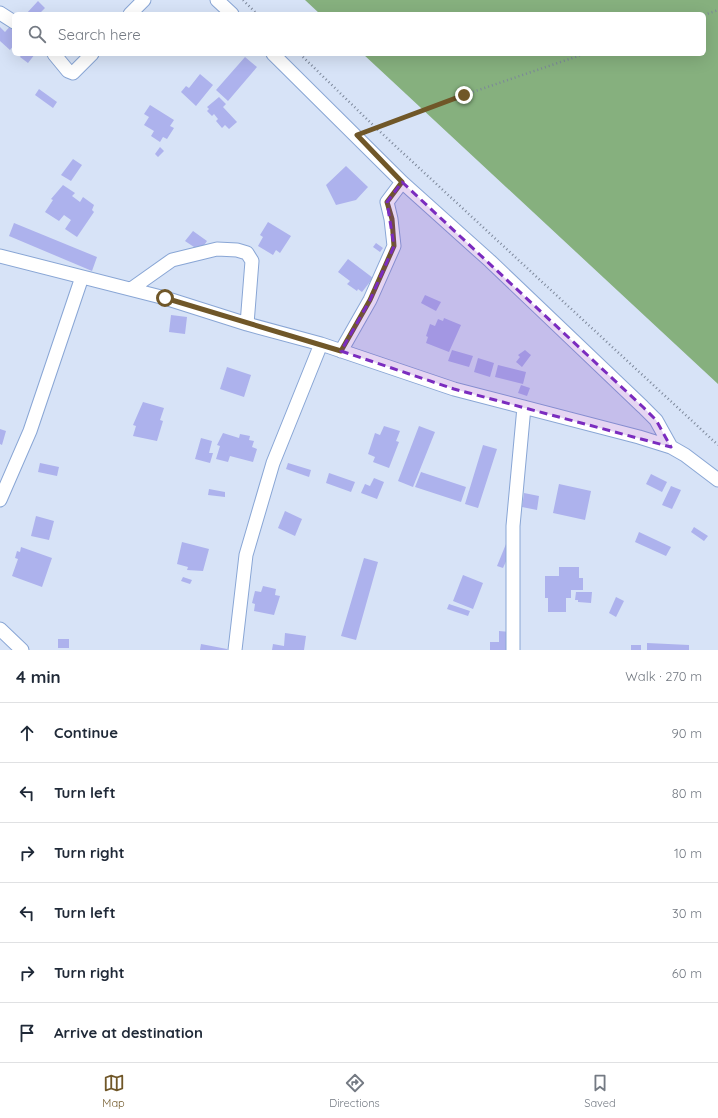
<!DOCTYPE html>
<meta charset="utf-8">
<style>
body{margin:0;font-family:Quicksand,sans-serif;background:#f2f2f3;color:#1f2937}
.stop{position:absolute;width:12px;height:12px;margin:-9px;border:3px solid #705728;border-radius:50%;background:#fff}
.stop.end{background:#705728;border-color:#fff;box-shadow:0 1px 4px #0008}
.list{margin:0;padding:0;list-style:none}
h2{display:flex;justify-content:space-between;align-items:center;height:52px;margin:0;padding:0 16px;font-size:17px}
h2 small{font-size:13px;font-weight:400;color:#747a83}
.list li{display:grid;grid-template-columns:26px 1fr auto;gap:12px;align-items:center;box-sizing:border-box;height:60px;padding:0 16px;border-top:1px solid #e0e1e3}
.list b{display:block;font-size:15px;white-space:nowrap}
.list em{font-size:13px;font-style:normal;color:#747a83}
.icon{flex:none;width:22px;height:22px;fill:none;stroke:currentColor;stroke-width:2;stroke-linecap:round;stroke-linejoin:round}
.map{position:relative;flex:none;width:718px;height:650px;overflow:hidden}
.search{position:absolute;background:#fff;box-shadow:0 4px 16px #0002;left:12px;right:12px;top:12px;height:44px;display:flex;align-items:center;gap:10px;box-sizing:border-box;padding:0 14px;border-radius:6px;color:#747a83;font-size:15px}
.sheet{height:412px;background:#fff}
nav{display:flex;justify-content:space-around;align-items:center;box-sizing:border-box;height:56px;border-top:1px solid #e0e1e3;background:#fff;font-size:11px;color:#747a83}
nav a{display:grid;justify-items:center;gap:2px}
nav .on{color:#705728}
.map>svg:first-child{display:block}
</style>
<div class="map">
<svg width="718" height="650" viewBox="0 0 718 650">
<rect width="100%" height="100%" fill="#d7e3f7"/>
<!-- forest -->
<path fill="#86b07e" d="M305 0H718V384L363 54H704V14H320Z"/>
<!-- building -->
<path fill="#adb2ed" d="M38 1 45 8 39 14H26Z
M13 23 14 45 10 50 0 41V27L5 32Z
M22 54H35L28 63 20 57Z
M245 57 257 67 228 101 216 90Z
M200 74 213 85 196 106 181 92 186 86 189 88Z
M39 89 57 102 53 108 35 95Z
M219 97 226 104 223 107 237 122 229 129 225 125 222 128 216 121 218 119 214 114 212 116 207 111 209 109 207 107Z
M150 105 174 120 170 126 174 128 167 139 163 137 160 142 151 136 154 131 144 125 149 117 144 114Z
M160 147 164 151 158 157 155 154Z
M73 159 82 165 71 181 61 175Z
M346 166 368 187 356 200 336 205 326 185Z
M63 185 75 193 72 196 80 202 83 197 94 205 92 210 94 212 77 237 65 229 71 220 64 215 59 221 45 212 53 200 51 199Z
M268 222 291 236 280 253 276 250 273 255 258 246 263 237 260 235Z
M14 223 97 257 92 271 9 236Z
M193 231 207 241 200 251 185 241Z
M376 243 383 248 380 252 373 247Z
M348 259 373 278 362 292 358 289 357 291 347 284 350 281 338 272Z
M425 295 441 302 436 311 421 303Z
M171 315 187 317 185 334 169 332Z
M444 318 461 325 449 352 426 343 428 337 426 336 430 324 435 326 438 319 443 321Z
M452 350 473 356 469 367 448 361Z
M525 350 531 355 522 367 516 362 520 357 518 355Z
M478 358 494 363 490 377 474 372Z
M498 365 526 372 523 384 495 377Z
M227 367 251 375 244 397 220 389Z
M521 385 530 388 527 396 518 393Z
M143 402 164 408 160 420 163 421 157 441 133 436 136 426 133 425Z
M384 426 400 431 396 441 399 442 389 468 373 462 375 457 368 454 375 433 380 435Z
M419 426 435 432 413 487 398 481Z
M0 429 6 431 2 445 0 444Z
M223 433 239 438 240 434 250 436 249 440 254 441 252 447 257 449 253 462 230 456 228 462 216 459 220 446 217 445Z
M201 438 212 441 209 453H213L210 463 195 459Z
M483 445 497 449 478 508 465 504Z
M40 463 59 467 57 476 38 472Z
M288 463 311 470 309 477 286 469Z
M421 472 466 487 461 502 415 487Z
M329 473 355 482 351 492 326 483Z
M651 474 667 482 662 492 646 484Z
M374 478 384 482 377 499 361 493 365 484 370 486Z
M559 484 591 491 585 520 553 513Z
M671 486 681 490 672 509 662 505Z
M209 489 225 492V497L208 495Z
M524 493 539 496 537 510 522 507Z
M285 511 302 519 295 536 278 528Z
M36 516 54 521 49 540 31 536Z
M694 527 708 536 704 541 691 532Z
M639 532 671 547 666 556 635 542Z
M182 542 209 549 203 571 187 570 188 567 177 564Z
M506 544 513 546 503 568 497 566Z
M21 547 52 558 42 587 12 576 18 559 15 558 17 551 20 552Z
M364 558 378 562 356 640 341 636Z
M559 567H579V578H583V590H571V598H566V612H548V598H545V576H559Z
M463 575 483 583 473 609 453 601Z
M183 577 192 580 190 584 181 581Z
M263 586 276 589 275 595 280 596 274 615 254 611 255 604 252 603 255 591 261 592Z
M576 592H592L591 603 578 602V600H575Z
M616 597 624 601 616 617 609 613Z
M449 604 470 611 468 616 447 609Z
M499 631 511 632V650H490V642H499Z
M285 633 306 636 304 650H272L273 644 284 646Z
M58 639H69V648H58Z
M647 643 689 645V650H647Z
M201 644 227 649V650H200Z
M631 645H641V650H631Z"/>
<g fill="none" stroke-linecap="round" stroke-linejoin="round">
<defs>
<path id="minor" d="M217 0 232 14
M0 13 14 22
M130 14 144 0
M54 54 68 71 73 73 92 54
M273 54 402 182 490 261 643 407 656 420 671 447
M0 256 165 298 247 324 321 344 454 389 639 437 671 447 685 455 718 480
M131 289 172 260 217 249 237 250 247 253 252 261 247 324
M341 351 370 300 394 246 391 219 387 202 402 182
M0 500 30 431 82 277
M0 629 22 650
M235 650 246 555 273 463 321 344
M513 650V526L524 407"/>
</defs>
<!-- minor casing -->
<use href="#minor" stroke="#89a6d5" stroke-width="15"/>
<!-- path -->
<path stroke="#7c879a" stroke-width="2.5" stroke-dasharray="1 3" stroke-linecap="butt" d="M243 0 257 14
M704 15 718 10
M300 54 376 128 718 445
M368 131 464 95 584 54"/>
<!-- minor -->
<use href="#minor" stroke="#fff" stroke-width="13"/>
</g>
<g fill="none" stroke-linecap="round" stroke-linejoin="round">
<!-- route -->
<path stroke="#705728" stroke-width="5" d="M165 298 341 351 370 300 394 246 392 219 387 202 402 182 357 135 464 95"/>
</g>
<!-- marked area -->
<path fill="#7b2cbf" fill-opacity="0.2" stroke="#7b2cbf" stroke-width="3" stroke-dasharray="8 5" stroke-linejoin="round" d="M402 182 643 407 656 420 671 447 454 389 341 351 370 300 394 246 387 202Z"/>
</svg>
<div class="stop" style="left:165px;top:298px"></div>
<div class="stop end" style="left:464px;top:95px"></div>
<div class="search"><svg class="icon" aria-label="search" viewBox="0 0 24 24"><circle cx="10" cy="10" r="6"/><path d="M15 15l6 6"/></svg>Search here</div>
</div>
<section class="sheet">
<h2>4 min<small>Walk · 270 m</small></h2>
<ul class="list">
<li><svg class="icon" aria-label="ahead" viewBox="0 0 24 24"><path d="M12 20V5M6 11l6-6 6 6"/></svg><div><b>Continue</b></div><em>90 m</em></li>
<li><svg class="icon" aria-label="left" viewBox="0 0 24 24"><path d="M17 20v-9H6M10 6l-5 5 5 5"/></svg><div><b>Turn left</b></div><em>80 m</em></li>
<li><svg class="icon" aria-label="right" viewBox="0 0 24 24"><path d="M7 20v-9h11M14 6l5 5-5 5"/></svg><div><b>Turn right</b></div><em>10 m</em></li>
<li><svg class="icon" aria-label="left" viewBox="0 0 24 24"><path d="M17 20v-9H6M10 6l-5 5 5 5"/></svg><div><b>Turn left</b></div><em>30 m</em></li>
<li><svg class="icon" aria-label="right" viewBox="0 0 24 24"><path d="M7 20v-9h11M14 6l5 5-5 5"/></svg><div><b>Turn right</b></div><em>60 m</em></li>
<li><svg class="icon" aria-label="arrive" viewBox="0 0 24 24"><path d="M6 21V4h12l-3 4 3 4H6"/></svg><div><b>Arrive at destination</b></div></li>
</ul>
</section>
<nav>
<a class="on"><svg class="icon" aria-label="map" viewBox="0 0 24 24"><path d="M3 6l6-2 6 2 6-2v14l-6 2-6-2-6 2zM9 4v14M15 6v14"/></svg>Map</a>
<a><svg class="icon" aria-label="directions" viewBox="0 0 24 24"><path d="M12 3l9 9-9 9-9-9zM9 14v-3h6M13 9l2 2-2 2"/></svg>Directions</a>
<a><svg class="icon" aria-label="saved" viewBox="0 0 24 24"><path d="M7 4h10v16l-5-4-5 4z"/></svg>Saved</a>
</nav>
